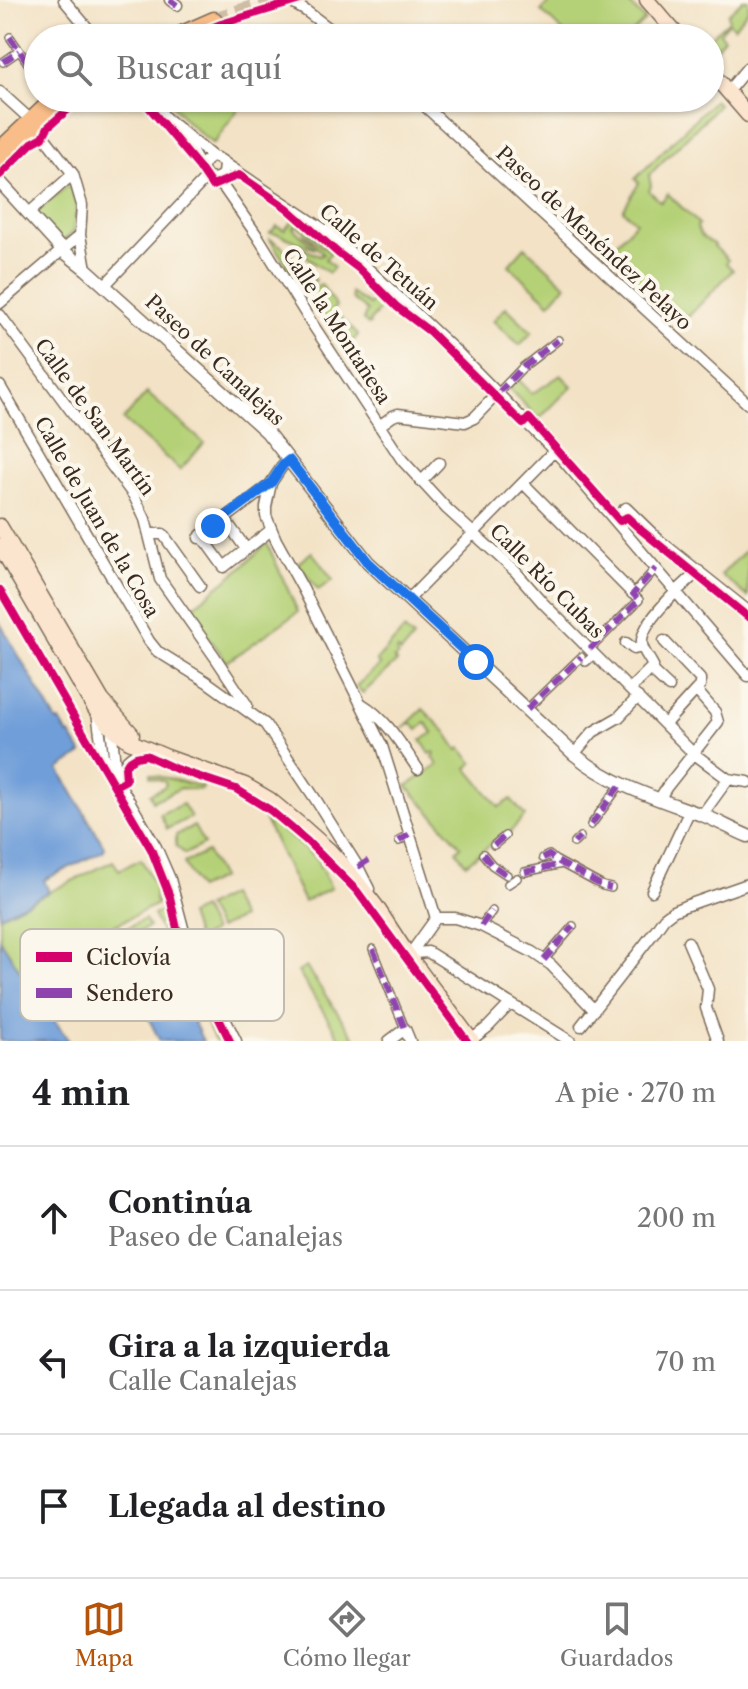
<!DOCTYPE html>
<html lang="es">
<meta charset="utf-8">
<style>
body{margin:0;font-family:"Libre Caslon Text",serif;background:#f6f6f6;color:#202124}
.stop{position:absolute;width:24px;height:24px;margin:-18px;border:6px solid #1a73e8;border-radius:50%;background:#fff}
.stop.end{background:#1a73e8;border-color:#fff;box-shadow:0 2px 8px #0008}
.list{margin:0;padding:0;list-style:none}
h2{display:flex;justify-content:space-between;align-items:center;height:104px;margin:0;padding:0 32px;font-size:34px}
h2 small{font-size:26px;font-weight:400;color:#757577}
.list li{display:grid;grid-template-columns:52px 1fr auto;gap:24px;align-items:center;box-sizing:border-box;height:144px;padding:0 32px;border-top:2px solid #e0e0e0}
.list b{display:block;font-size:30px;white-space:nowrap}
.list p{margin:0;font-size:26px;white-space:nowrap;color:#757577}
.list em{font-size:26px;font-style:normal;color:#757577}
.icon{flex:none;width:44px;height:44px;fill:none;stroke:currentColor;stroke-width:2;stroke-linecap:round;stroke-linejoin:round}
.map{position:relative;flex:none;width:748px;height:1041px;overflow:hidden}
.search{position:absolute;background:#fff;box-shadow:0 2px 6px #0004;left:24px;right:24px;top:24px;height:88px;display:flex;align-items:center;gap:20px;box-sizing:border-box;padding:0 28px;border-radius:44px;color:#757577;font-size:30px}
.sheet{height:536px;background:#fff}
nav{display:flex;justify-content:space-around;align-items:center;box-sizing:border-box;height:112px;border-top:2px solid #e0e0e0;background:#fff;font-size:22px;color:#757577}
nav a{display:grid;justify-items:center;gap:4px}
nav .on{color:#b45309}
.map>svg:first-child{display:block}
</style>
<div class="map">
<svg width="748" height="1041" viewBox="0 0 748 1041">
<rect width="100%" height="100%" fill="#fbf7ec"/>
<filter id="ink" filterUnits="userSpaceOnUse"><feTurbulence type="fractalNoise" baseFrequency=".0125" numOctaves="2"/><feDisplacementMap in="SourceGraphic" scale="16" xChannelSelector="R" yChannelSelector="G"/><feConvolveMatrix kernelMatrix="1 2 1 2 8 2 1 2 1" color-interpolation-filters="sRGB"/></filter>
<filter id="wash" filterUnits="userSpaceOnUse"><feTurbulence type="fractalNoise" baseFrequency=".006" numOctaves="4" result="noise"/><feDisplacementMap in="SourceGraphic" scale="32" xChannelSelector="R" yChannelSelector="G"/><feGaussianBlur stdDeviation="1.8" result="paint"/><feColorMatrix in="noise" values="0 0 0 0 0 0 0 0 0 0 0 0 0 0 0 0 0 1.4 0 .05"/><feComposite in="paint" operator="in"/></filter>
<g filter="url(#wash)">
<rect width="100%" height="100%" fill="#f3e2c5"/>
<!-- green -->
<path fill="#b5d177" stroke="#787e4a" stroke-width="2" d="M553 0H626L645 20 627 38H570L541 11Z
M743 0H748V10L734 27 728 22 720 33 724 38 716 47 709 38 729 20 728 14Z
M166 98H237L243 103 213 144 187 122Z
M714 100 718 104 707 117 649 175 651 186 649 191 661 202 668 194 699 224 697 226C699 238 706 239 715 245L714 246 728 260 726 263 733 270 682 323 607 253 636 222 623 210 639 183 635 179Z
M67 186 70 187 77 205 73 232 62 242 37 215 38 211Z
M297 217 298 218 331 249 296 225 293 228 315 249 278 234 270 233 277 226 284 230Z
M303 233 331 253 325 259 334 267 329 273 315 264 295 245 320 256 323 254Z
M269 238 280 245 316 280 311 285 315 289 321 284 336 306 333 310 358 335 352 342 314 307Z
M525 247 566 285 550 303 509 265Z
M361 280 381 303 387 297 389 299 369 322 370 324 368 325 363 320 367 311 352 299 351 293 369 305 372 301 367 296 370 293Z
M506 307 532 332 520 345 493 321Z
M561 375 572 386 539 419 509 389 518 379 532 394Z
M147 393 204 443 180 470 123 420Z
M267 543 298 612 227 662 189 610 242 567Z
M746 550 748 552V597L721 575Z
M312 552 333 580 318 590 298 563Z
M404 630 413 638 401 653 398 650 396 652 398 656 394 659 397 662 363 693 356 686 380 665 376 661Z
M423 709 446 732 458 750 461 748 473 763 467 768 499 807 511 799 525 816 507 835 505 833 466 864 456 851 461 846 407 786 438 765 433 757 435 754 434 752 430 754 421 740 433 733 427 724 425 723 418 730 412 723 402 729Z
M150 774 203 787 202 790 181 788 153 801 150 794 164 787 166 784 164 781 150 777Z
M183 804 191 817 167 829 160 814Z
M261 812 317 860 331 888 304 902Z
M194 826 204 844 185 854 176 846V835Z
M207 852 221 878 198 889 184 863Z
M141 859 155 886 154 898 157 904 78 944 53 952 22 974 0 939V916L113 861 119 870Z
M229 895 241 918 218 929 206 907Z
M202 909 213 932 197 939 189 915Z
M161 911 196 980 187 984 153 915Z
M145 919 149 927 96 952 93 945Z
M306 967 357 1041H342L298 972Z
M200 988 225 1040 215 1041 191 992Z"/>
<!-- water -->
<path fill="#709ed9" stroke="#56647c" stroke-width="2" d="M0 623 57 722 60 721 68 735 70 734 82 754 59 769 105 848 103 851 44 880 49 892 0 916Z
M0 939 22 974 69 1041H0Z
M146 945 159 952 203 1041H160L123 968C123 952 131 946 146 945Z"/>
</g>
<g filter="url(#ink)">
<g fill="none" stroke-linecap="round" stroke-linejoin="round">
<!-- primary-tunnel -->
<path stroke="#cebda4" stroke-width="16" stroke-dasharray="16 8" stroke-linecap="butt" d="M214 20 278 0"/>
<defs>
<path id="pedestrian" d="M10 37 32 69
M3 62 19 51
M498 393 523 367 558 340
M590 649 639 600 633 594 656 568
M586 662 595 654
M527 709 581 657
M591 825 620 785
M399 841 410 834
M574 843 580 837
M494 845 505 836
M483 854 492 865 507 875
M543 858 549 855 555 860 603 886 611 888
M525 872 562 864
M508 884 517 878
M481 926 492 911
M373 949 405 1029
M544 960 573 926"/>
<path id="minor" d="M64 0 96 38
M170 0 177 5
M287 0 306 11 342 38
M728 91 748 67
M0 92 32 121 73 174 82 205 80 235 86 269
M150 98 190 149 202 169
M416 98 748 404
M167 119 213 157C221 158 225 164 232 168L332 235 459 354 563 460 748 676
M213 157C203 160 200 168 207 177 214 180 217 179 223 174L224 164
M212 179 224 188 258 237 309 319 402 460 447 509 515 571 543 603 693 753 728 779 748 782
M29 213 73 174
M104 286 207 177
M0 303 80 235
M0 315 134 496 145 519 160 579 215 657 247 705
M0 386 149 641 157 651 207 682 265 724 316 800 358 867 369 889
M379 426 393 416 398 414 465 422 474 418 498 393
M289 460 283 465 271 483 266 507V516L276 540 303 589 382 746 436 918
M421 482 439 463
M524 484 633 594
M224 518 246 549
M614 518 626 508 659 540 748 611
M149 534H163L200 586
M201 535 224 567 271 530
M199 538 271 484
M409 599 554 451
M664 641 700 679V686L696 690
M626 643 634 649 642 647
M651 670 669 687
M630 689 653 666C650 659 643 652 642 644 639 623 684 584 699 571
M362 704C387 719 402 746 418 769
M97 712 103 756 156 847 170 879 187 943 236 1041
M111 726 116 774
M574 754 593 732 619 717 638 697
M120 781C123 760 128 756 147 748
M659 800 666 788 718 722 715 712 696 690 665 724
M702 815 728 779
M652 891 689 812
M436 918H455L481 926 532 952 551 965 594 1010
M688 942 708 989 706 1008 718 1041
M413 950 436 918
M415 953 428 952 570 1041
M581 1026 652 935 664 918 673 911 685 906 748 884
M471 1040 488 1027 510 1004
M389 1041 405 1029 410 1041"/>
<path id="tertiary" d="M0 182 62 250 86 269 267 432 368 562 574 754C613 786 656 798 702 815 718 821 733 830 748 836"/>
<path id="secondary" d="M647 0 680 38
M710 71 748 115
M0 526 102 700 132 734
M0 546 87 696 97 712 111 727 129 741 167 757 245 785 269 799 303 827 329 850 355 879 376 906 408 955 472 1041"/>
<path id="primary" d="M173 38 214 20
M0 150 54 99
M0 167 70 98"/>
</defs>
<!-- pedestrian casing -->
<use href="#pedestrian" stroke="#7b6a58" stroke-width="10"/>
<!-- minor casing -->
<use href="#minor" stroke="#7b6a58" stroke-width="13"/>
<!-- tertiary casing -->
<use href="#tertiary" stroke="#7b6a58" stroke-width="15"/>
<!-- secondary casing -->
<use href="#secondary" stroke="#7b6a58" stroke-width="17"/>
<!-- primary casing -->
<use href="#primary" stroke="#7b6a58" stroke-width="19"/>
<!-- pedestrian -->
<use href="#pedestrian" stroke="#fff" stroke-width="7"/>
<!-- minor -->
<use href="#minor" stroke="#fff" stroke-width="10"/>
<!-- tertiary -->
<use href="#tertiary" stroke="#fff" stroke-width="12"/>
<!-- secondary -->
<use href="#secondary" stroke="#fce5cf" stroke-width="14"/>
<!-- primary -->
<use href="#primary" stroke="#f8bd88" stroke-width="16"/>
<!-- quiet -->
<path stroke="#8e44ad" stroke-width="6" stroke-dasharray="12 6" stroke-linecap="butt" d="M170 0 177 5
M10 37 32 69
M3 62 19 51
M498 393 523 367 558 340
M590 649 639 600 633 594 656 568
M527 709 581 657
M591 825 620 785
M399 841 410 834
M574 843 580 837
M494 845 505 836
M483 854 492 865 507 875
M543 858 549 855 555 860 603 886 611 888
M358 867 369 860
M525 872 562 864
M481 926 492 911
M373 949 405 1029
M544 960 573 926"/>
<defs>
<path id="cycleway" d="M187 38 221 24 300 0
M148 106 199 167 212 186 239 175 287 208 338 253 358 268 397 307 429 331 523 424 529 418 620 521 627 517 641 530 748 617
M0 175 32 143 43 137 48 127 81 98
M0 590 151 849 170 897 179 938 230 1041
M115 786 126 780 125 767 128 762 136 757 146 755 176 769 236 789 270 810 307 841 357 891 467 1041"/>
</defs>
<!-- cycleway casing -->
<use href="#cycleway" stroke="#fbf7ec" stroke-width="13"/>
<!-- cycleway -->
<use href="#cycleway" stroke="#d6006c" stroke-width="8"/>
</g>
</g>
<g fill="none" stroke-linecap="round" stroke-linejoin="round" filter="url(#ink)">
<!-- route -->
<path stroke="#1a73e8" stroke-width="10" d="M213 526 271 483 283 465 289 460 368 562 476 662"/>
</g>
<g text-anchor="middle" stroke-width="8" stroke-linejoin="round" paint-order="stroke">
<!-- street labels -->
<g font-size="20" fill="#3b2a1e" stroke="#fbf7ec">
<text transform="translate(594 238) rotate(43)" y="7">Paseo de Menéndez Pelayo</text>
<text transform="translate(379 257) rotate(41)" y="7">Calle de Tetuán</text>
<text transform="translate(337 326) rotate(57)" y="7">Calle la Montañesa</text>
<text transform="translate(215 360) rotate(43)" y="7">Paseo de Canalejas</text>
<text transform="translate(95 417) rotate(54)" y="7">Calle de San Martín</text>
<text transform="translate(97 517) rotate(60)" y="7">Calle de Juan de la Cosa</text>
<text transform="translate(547 581) rotate(45)" y="7">Calle Río Cubas</text>
</g>
</g>
<!-- legend -->
<rect x="20" y="929" width="264" height="92" rx="12" fill="#fbf7ec" stroke="#c1baae" stroke-width="2"/>
<rect x="36" y="952" width="36" height="10" fill="#d6006c"/>
<rect x="36" y="988" width="36" height="10" fill="#8e44ad"/>
<g font-size="22" fill="#3b2a1e">
<text x="86" y="965">Ciclovía</text>
<text x="86" y="1001">Sendero</text>
</g>
</svg>
<div class="stop" style="left:476px;top:662px"></div>
<div class="stop end" style="left:213px;top:526px"></div>
<div class="search"><svg class="icon" aria-label="search" viewBox="0 0 24 24"><circle cx="10" cy="10" r="6"/><path d="M15 15l6 6"/></svg>Buscar aquí</div>
</div>
<section class="sheet">
<h2>4 min<small>A pie · 270 m</small></h2>
<ul class="list">
<li><svg class="icon" aria-label="ahead" viewBox="0 0 24 24"><path d="M12 20V5M6 11l6-6 6 6"/></svg><div><b>Continúa</b><p>Paseo de Canalejas</p></div><em>200 m</em></li>
<li><svg class="icon" aria-label="left" viewBox="0 0 24 24"><path d="M17 20v-9H6M10 6l-5 5 5 5"/></svg><div><b>Gira a la izquierda</b><p>Calle Canalejas</p></div><em>70 m</em></li>
<li><svg class="icon" aria-label="arrive" viewBox="0 0 24 24"><path d="M6 21V4h12l-3 4 3 4H6"/></svg><div><b>Llegada al destino</b></div></li>
</ul>
</section>
<nav>
<a class="on"><svg class="icon" aria-label="map" viewBox="0 0 24 24"><path d="M3 6l6-2 6 2 6-2v14l-6 2-6-2-6 2zM9 4v14M15 6v14"/></svg>Mapa</a>
<a><svg class="icon" aria-label="directions" viewBox="0 0 24 24"><path d="M12 3l9 9-9 9-9-9zM9 14v-3h6M13 9l2 2-2 2"/></svg>Cómo llegar</a>
<a><svg class="icon" aria-label="saved" viewBox="0 0 24 24"><path d="M7 4h10v16l-5-4-5 4z"/></svg>Guardados</a>
</nav>
